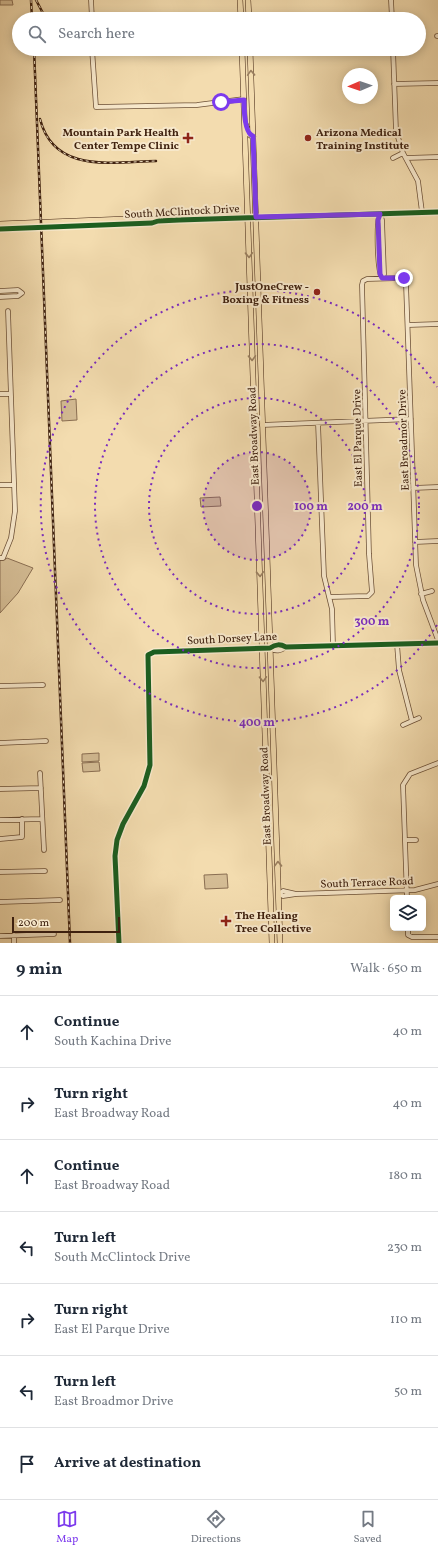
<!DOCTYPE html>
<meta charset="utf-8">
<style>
body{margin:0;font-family:Vollkorn,serif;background:#f6f6f7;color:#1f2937}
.controls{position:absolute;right:12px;bottom:12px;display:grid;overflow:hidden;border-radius:6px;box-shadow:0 2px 10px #0003}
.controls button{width:36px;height:36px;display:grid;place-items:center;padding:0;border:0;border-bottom:1px solid #e0e1e3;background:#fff;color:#1f2937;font:20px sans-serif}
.compass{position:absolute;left:342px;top:68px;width:36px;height:36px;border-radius:50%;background:#fff;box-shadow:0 2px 10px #0003;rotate:268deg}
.scale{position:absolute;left:12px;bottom:10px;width:108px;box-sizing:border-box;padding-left:4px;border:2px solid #3f210f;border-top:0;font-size:11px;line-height:14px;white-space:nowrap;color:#3f210f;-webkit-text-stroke:3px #f7e8cb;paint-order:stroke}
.stop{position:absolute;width:12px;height:12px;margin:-9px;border:3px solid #7c3aed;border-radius:50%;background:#fff}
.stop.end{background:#7c3aed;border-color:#fff;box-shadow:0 1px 4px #0008}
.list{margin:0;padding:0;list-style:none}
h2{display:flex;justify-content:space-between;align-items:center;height:52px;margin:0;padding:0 16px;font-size:17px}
h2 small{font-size:13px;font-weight:400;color:#747a83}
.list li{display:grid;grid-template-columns:26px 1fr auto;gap:12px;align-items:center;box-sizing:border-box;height:72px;padding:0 16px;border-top:1px solid #e0e1e3}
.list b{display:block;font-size:15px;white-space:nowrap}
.list p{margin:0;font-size:13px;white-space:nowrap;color:#747a83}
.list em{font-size:13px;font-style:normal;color:#747a83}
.icon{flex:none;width:22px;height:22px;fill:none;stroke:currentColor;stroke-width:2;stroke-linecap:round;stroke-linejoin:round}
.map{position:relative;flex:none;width:438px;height:943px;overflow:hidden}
.search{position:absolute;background:#fff;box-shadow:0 2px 10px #0003;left:12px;right:12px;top:12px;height:44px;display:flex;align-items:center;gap:10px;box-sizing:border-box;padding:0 14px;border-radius:22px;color:#747a83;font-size:15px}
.sheet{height:556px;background:#fff}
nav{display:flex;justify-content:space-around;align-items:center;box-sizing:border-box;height:56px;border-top:1px solid #e0e1e3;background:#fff;font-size:11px;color:#747a83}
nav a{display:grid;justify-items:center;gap:2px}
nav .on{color:#7c3aed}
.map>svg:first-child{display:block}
</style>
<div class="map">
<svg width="438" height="943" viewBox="0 0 438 943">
<rect width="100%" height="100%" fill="#f3dcaf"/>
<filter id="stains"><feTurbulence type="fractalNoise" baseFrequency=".005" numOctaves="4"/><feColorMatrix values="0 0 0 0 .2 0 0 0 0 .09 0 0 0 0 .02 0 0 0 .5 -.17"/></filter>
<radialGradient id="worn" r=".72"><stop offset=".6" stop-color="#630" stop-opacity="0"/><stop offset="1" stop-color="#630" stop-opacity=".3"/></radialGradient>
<!-- green -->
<path fill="#d4bc94" stroke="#8a6e52" d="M0 0H12L13 5H0Z
M76 399 77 420 62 421 61 401Z
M220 497 221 506 201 507 200 498Z
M7 558 33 568 18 593 0 613V560H4Z
M99 753V761L82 762V754Z
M99 762 100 771 83 772 82 763Z
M227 874 228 888 205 889 204 875Z"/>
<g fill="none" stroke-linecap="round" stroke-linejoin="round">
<defs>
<path id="minor" d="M91 0 92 19
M391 0 392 19
M437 36H438
M92 49 96 107 197 105 244 99
M393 49 396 131 403 153 418 181 422 212
M394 84 438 83
M393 158 403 153
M406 158 438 157
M380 213 382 220 384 274 382 278C377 270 376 222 380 213Z
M0 291 18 290 22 293 18 296 0 297
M408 325 438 324
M0 394H10
M318 423 324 576 332 609 333 646
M262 425 411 419
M0 485H14
M413 488 438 487
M415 542 438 541
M0 558H3L11 538 15 511 8 311
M421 594 432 591
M329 597 368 596 372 592 369 554 362 285 363 281 367 279 402 278 406 284 416 565 423 600 438 640
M397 644 399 670 412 721 403 725
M270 648C276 652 280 651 286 647
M0 686 43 685
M412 721 419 718
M0 743 46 741
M40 773 44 850
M0 789 41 788
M0 820 42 819
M0 839 22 837V819
M405 840H416
M0 872 45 871
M279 894 283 896 296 894 415 890 438 884
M279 894 283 891 296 894
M407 898 403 785 410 774 438 763
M0 902 60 900
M408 928V935L412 937H438
M14 935V943
M0 936 54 934
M119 943 115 856 117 840 123 824 144 786 150 765 148 655 154 652 270 648C276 644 280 644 286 647L438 643"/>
<path id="major" d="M240 0 241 19
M248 0 249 19
M242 49 272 943
M250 49 280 943
M245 123 249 134 253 137
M0 224 152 218 158 221
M0 229 152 223 158 221 179 220 438 212"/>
</defs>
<!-- minor casing -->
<use href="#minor" stroke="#6c5037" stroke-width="5.5"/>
<!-- major casing -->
<use href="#major" stroke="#3f210f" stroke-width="6"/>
<!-- minor -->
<use href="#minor" stroke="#f7e8cb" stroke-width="4"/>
<!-- major -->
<use href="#major" stroke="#f3dcaf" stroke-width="5"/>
<defs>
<path id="rail" d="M31 0 32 19
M36 0 46 19
M34 49 70 943
M40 119C54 174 112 162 156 161"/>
</defs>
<!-- rail casing -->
<use href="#rail" stroke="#3f210f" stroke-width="2.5"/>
<!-- rail -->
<use href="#rail" stroke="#f7e8cb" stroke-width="1" stroke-dasharray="3" stroke-linecap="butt"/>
<defs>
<path id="cycleway" d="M0 229 152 223 158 221 179 220 438 212
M119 943 115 856 117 840 123 824 144 786 150 765 148 655 154 652 270 648C276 644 280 644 286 647L438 643"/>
</defs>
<!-- cycleway casing -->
<use href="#cycleway" stroke="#f7e8cb" stroke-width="8"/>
<!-- cycleway -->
<use href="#cycleway" stroke="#1b5e20" stroke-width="5"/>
</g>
<!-- one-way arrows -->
<defs><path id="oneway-chevron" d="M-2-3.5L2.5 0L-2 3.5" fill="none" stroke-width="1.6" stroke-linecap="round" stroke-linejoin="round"/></defs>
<g stroke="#997e5f">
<use href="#oneway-chevron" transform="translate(251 73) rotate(-92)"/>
<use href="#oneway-chevron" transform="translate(249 255) rotate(88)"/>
<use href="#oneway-chevron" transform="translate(252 358) rotate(88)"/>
<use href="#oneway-chevron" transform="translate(260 574) rotate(88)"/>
<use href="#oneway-chevron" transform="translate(263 679) rotate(88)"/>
<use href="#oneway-chevron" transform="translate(278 864) rotate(-92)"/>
</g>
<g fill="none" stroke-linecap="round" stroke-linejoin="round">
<!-- route -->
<path stroke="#7c3aed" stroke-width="5" d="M221 102 244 100C244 109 244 133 253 136L256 217 380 214 378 220 380 274 382 278H404"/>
</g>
<!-- distance rings -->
<circle cx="257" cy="506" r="54" fill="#7b2cbf" fill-opacity=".12"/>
<g fill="none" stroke="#7b2cbf" stroke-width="2" stroke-dasharray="2 4">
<circle cx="257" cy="506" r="54"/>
<circle cx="257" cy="506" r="108"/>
<circle cx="257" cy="506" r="162"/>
<path d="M437 625A216 216 0 1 1 437 387"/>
</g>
<!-- markers -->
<g fill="#8f2418" stroke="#f7e8cb" stroke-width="1.5">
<path d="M186 132h4v4h4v4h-4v4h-4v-4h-4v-4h4z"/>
<circle cx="308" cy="138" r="4"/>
<circle cx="317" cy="292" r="4"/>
<path d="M224 915h4v4h4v4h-4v4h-4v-4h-4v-4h4z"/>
</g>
<g text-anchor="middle" stroke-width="4" stroke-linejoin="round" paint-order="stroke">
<!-- poi labels -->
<g font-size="11" font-weight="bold" fill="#3f210f" stroke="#f7e8cb" text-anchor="end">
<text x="179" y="136">Mountain Park Health<tspan x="179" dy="13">Center Tempe Clinic</tspan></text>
<text x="316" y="136" text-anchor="start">Arizona Medical<tspan x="316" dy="13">Training Institute</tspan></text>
<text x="309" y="290">JustOneCrew -<tspan x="309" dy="13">Boxing &amp; Fitness</tspan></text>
<text x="235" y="919" text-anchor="start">The Healing<tspan x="235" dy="13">Tree Collective</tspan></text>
</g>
<!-- street labels -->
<g font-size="11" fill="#3f210f" stroke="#f7e8cb">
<text transform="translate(182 211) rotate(-3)" y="4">South McClintock Drive</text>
<text transform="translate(253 436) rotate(-92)" y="4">East Broadway Road</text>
<text transform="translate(357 438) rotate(-91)" y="4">East El Parque Drive</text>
<text transform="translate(403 440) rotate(-92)" y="4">East Broadmor Drive</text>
<text transform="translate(232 638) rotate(-3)" y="4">South Dorsey Lane</text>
<text transform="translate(265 796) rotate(-92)" y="4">East Broadway Road</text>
<text transform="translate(367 882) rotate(-2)" y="4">South Terrace Road</text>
</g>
</g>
<circle cx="257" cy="506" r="6" fill="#7b2cbf" stroke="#f7e8cb" stroke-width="2"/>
<g font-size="12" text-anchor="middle" font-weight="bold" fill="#7b2cbf" stroke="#f7e8cb" stroke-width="4" stroke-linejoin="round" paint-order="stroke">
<text x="311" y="510">100 m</text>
<text x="365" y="510">200 m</text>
<text x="372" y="625">300 m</text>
<text x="257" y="726">400 m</text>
</g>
<rect width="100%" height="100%" filter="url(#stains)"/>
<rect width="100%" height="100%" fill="url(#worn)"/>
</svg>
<div class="controls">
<button><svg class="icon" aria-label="layers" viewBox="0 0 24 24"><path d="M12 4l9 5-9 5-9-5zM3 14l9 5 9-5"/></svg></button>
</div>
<svg class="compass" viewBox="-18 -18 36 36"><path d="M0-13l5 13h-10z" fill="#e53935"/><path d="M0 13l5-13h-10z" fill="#747a83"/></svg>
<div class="scale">200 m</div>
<div class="stop" style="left:221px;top:102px"></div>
<div class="stop end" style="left:404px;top:278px"></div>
<div class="search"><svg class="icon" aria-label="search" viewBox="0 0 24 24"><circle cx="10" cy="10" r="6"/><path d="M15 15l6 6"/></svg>Search here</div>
</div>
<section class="sheet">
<h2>9 min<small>Walk · 650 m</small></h2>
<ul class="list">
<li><svg class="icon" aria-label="ahead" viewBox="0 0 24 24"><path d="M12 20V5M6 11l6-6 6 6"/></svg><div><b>Continue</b><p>South Kachina Drive</p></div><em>40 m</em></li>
<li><svg class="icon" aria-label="right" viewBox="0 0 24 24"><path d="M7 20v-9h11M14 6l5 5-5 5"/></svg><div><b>Turn right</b><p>East Broadway Road</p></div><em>40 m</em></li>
<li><svg class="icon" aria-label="ahead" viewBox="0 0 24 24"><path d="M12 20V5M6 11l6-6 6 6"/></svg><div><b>Continue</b><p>East Broadway Road</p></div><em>180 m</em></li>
<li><svg class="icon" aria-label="left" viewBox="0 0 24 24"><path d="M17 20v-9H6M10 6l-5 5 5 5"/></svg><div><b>Turn left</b><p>South McClintock Drive</p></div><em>230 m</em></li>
<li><svg class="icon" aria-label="right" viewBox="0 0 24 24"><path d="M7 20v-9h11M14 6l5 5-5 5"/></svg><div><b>Turn right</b><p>East El Parque Drive</p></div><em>110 m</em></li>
<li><svg class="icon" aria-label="left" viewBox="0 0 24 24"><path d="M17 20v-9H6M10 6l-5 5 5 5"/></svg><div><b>Turn left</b><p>East Broadmor Drive</p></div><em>50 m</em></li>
<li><svg class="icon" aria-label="arrive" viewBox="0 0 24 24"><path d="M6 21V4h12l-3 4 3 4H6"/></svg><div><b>Arrive at destination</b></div></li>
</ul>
</section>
<nav>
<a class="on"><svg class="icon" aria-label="map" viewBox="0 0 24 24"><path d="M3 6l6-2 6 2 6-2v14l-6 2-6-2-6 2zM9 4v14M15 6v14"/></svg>Map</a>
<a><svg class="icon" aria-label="directions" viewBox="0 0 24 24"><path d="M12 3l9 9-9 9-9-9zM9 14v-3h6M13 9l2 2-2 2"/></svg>Directions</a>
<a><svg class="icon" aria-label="saved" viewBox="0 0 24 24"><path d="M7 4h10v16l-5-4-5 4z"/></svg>Saved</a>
</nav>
